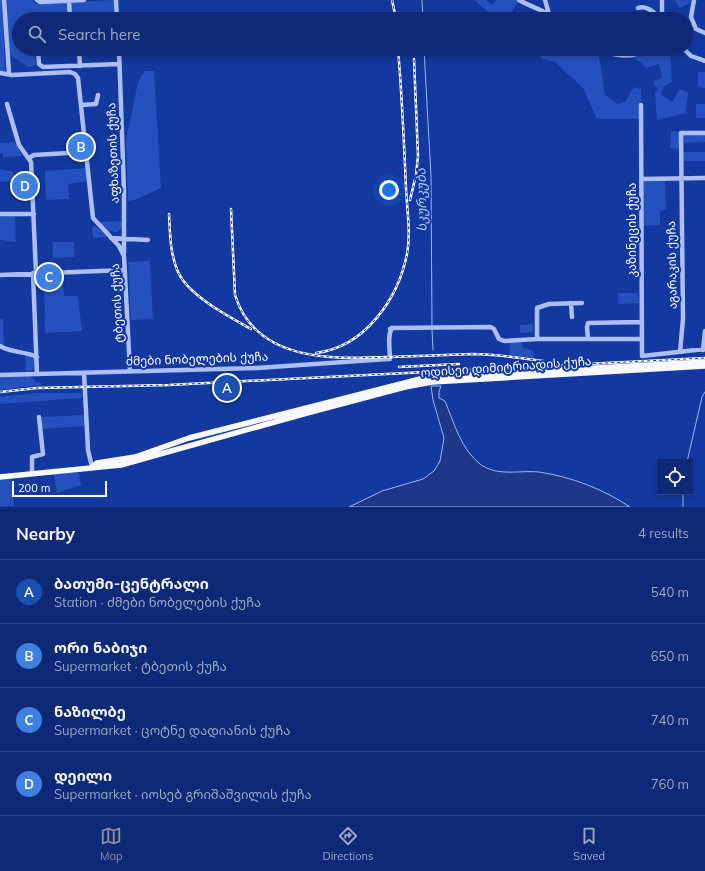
<!DOCTYPE html>
<meta charset="utf-8">
<style>
body{margin:0;font-family:Mulish,"Noto Sans Georgian",sans-serif;background:#1c367f;color:#f1f3f6}
.controls{position:absolute;right:12px;bottom:12px;display:grid;overflow:hidden;border-radius:0px;box-shadow:0 2px 6px #0003}
.controls button{width:36px;height:36px;display:grid;place-items:center;padding:0;border:0;border-bottom:1px solid #2e4689;background:#0e2a77;color:#f1f3f6;font:20px sans-serif}
.scale{position:absolute;left:12px;bottom:10px;width:95px;box-sizing:border-box;padding-left:4px;border:2px solid #fff;border-top:0;font-size:11px;line-height:14px;white-space:nowrap;color:#fff;-webkit-text-stroke:3px #13389f;paint-order:stroke}
.you{position:absolute;left:389px;top:190px;width:14px;height:14px;margin:-10px;border:3px solid #fff;border-radius:50%;background:#1a73e8;box-shadow:0 0 0 6px #1a73e833}
.badge{display:grid;place-items:center;width:26px;height:26px;border-radius:50%;background:#8c9099;color:#fff;font-size:13px;font-weight:700}
.pin{position:absolute;translate:-50% -50%;border:2px solid #fff;box-shadow:0 1px 4px #0006}
.list{margin:0;padding:0;list-style:none}
h2{display:flex;justify-content:space-between;align-items:center;height:52px;margin:0;padding:0 16px;font-size:17px}
h2 small{font-size:13px;font-weight:400;color:#9ba7c6}
.list li{display:grid;grid-template-columns:26px 1fr auto;gap:12px;align-items:center;box-sizing:border-box;height:64px;padding:0 16px;border-top:1px solid #2e4689}
.list b{display:block;font-size:15px;white-space:nowrap}
.list p{margin:0;font-size:13px;white-space:nowrap;color:#9ba7c6}
.list em{font-size:13px;font-style:normal;color:#9ba7c6}
.icon{flex:none;width:22px;height:22px;fill:none;stroke:currentColor;stroke-width:2;stroke-linecap:round;stroke-linejoin:round}
.map{position:relative;flex:none;width:705px;height:507px;overflow:hidden}
.search{position:absolute;background:#0e2a77;box-shadow:0 2px 6px #0003;left:12px;right:12px;top:12px;height:44px;display:flex;align-items:center;gap:10px;box-sizing:border-box;padding:0 14px;border-radius:22px;color:#9ba7c6;font-size:15px}
.sheet{height:308px;background:#0e2a77}
nav{display:flex;justify-content:space-around;align-items:center;box-sizing:border-box;height:56px;border-top:1px solid #2e4689;background:#0e2a77;font-size:11px;color:#9ba7c6}
nav a{display:grid;justify-items:center;gap:2px}
nav .on{color:#8c9099}
.map>svg:first-child{display:block}
</style>
<div class="map">
<svg width="705" height="507" viewBox="0 0 705 507">
<rect width="100%" height="100%" fill="#13389f"/>
<!-- green -->
<path fill="#2650bd" d="M0 0H2L5 71H0Z
M4 0H33L35 3 69 2V19H19V49H35V66L28 67 7 53Z
M114 0 115 19H72L71 2Z
M474 0H486L492 5 496 0H519L512 11 522 19H496Z
M674 0H691L690 3 680 8Z
M531 49 598 50 605 95 618 104 625 102 634 87 641 89V119H597L583 88 555 62 542 59Z
M647 49H670L672 82 664 86 661 94 672 102 680 89 688 92 686 113 657 120 655 94 658 89 654 84V81L662 78 659 64 646 68 639 61 625 55Z
M145 71H154L161 188 135 200 128 201 126 140 138 82Z
M698 72H705V88L698 87Z
M696 104H705V118H696Z
M671 131 680 132 679 149 670 148Z
M681 133H705V142L681 143Z
M15 142 22 156 3 157V153H0V143Z
M681 152H705V161H681Z
M86 168 88 181 68 184 69 199 46 200 45 171Z
M0 169 14 172 13 181 0 182Z
M643 180H665L666 209 660 211V225L643 226Z
M15 215 16 242 0 240V216Z
M122 221V227L117 232 107 231 99 222Z
M96 226 107 237 93 238 92 227Z
M74 242V257L53 258V242Z
M150 261 153 319 131 320 128 262Z
M63 284 64 296H78L82 331 45 333 44 287Z
M618 293H638L639 303 618 304Z
M0 319H3L4 346 0 344Z
M533 324V332L520 333V325Z
M520 340 523 348 533 351 534 358 510 355V341Z
M25 355 35 359 36 368 26 373Z
M29 375 36 382 41 383V385L0 390V377Z
M37 393H82V398L0 404V397Z
M84 415 85 426 42 429V417Z
M79 472 81 485 57 493 54 474Z
M11 478 14 506 0 507V480Z"/>
<!-- water -->
<path fill="#1d3888" stroke="#9db7f7" d="M431 386H441L439 392V398L445 401C454 423 461 449 480 464 497 477 520 470 539 472 572 477 603 489 630 507H349L382 491 423 479 434 471 440 461 444 438 433 400Z"/>
<g fill="none" stroke-linecap="round" stroke-linejoin="round">
<!-- stream -->
<path stroke="#9db7f7" stroke-width="1" d="M422 0 423 19
M424 49 431 176 432 326
M432 329 433 350
M687 462 702 397 705 392
M683 492V507"/>
<!-- minor -->
<path stroke="#abbff4" stroke-width="4.5" d="M4 0 9 73
M37 0 40 2 84 0
M116 0 117 19
M519 0C529 6 547 11 554 19
M545 0 549 14
M694 0 691 17 696 29 705 33
M69 1 70 19
M638 8C646 5 655 12 659 19
M662 19V0
M38 49 39 64 43 67 119 64
M79 49 80 66
M119 49 124 191V253
M595 49C612 55 630 60 647 49
M684 49 691 56 705 61
M0 73 12 75 70 72 75 74 78 78 93 218 119 246 124 256 130 371
M7 104 19 145 31 162 36 273
M81 105 96 104 98 95
M641 105 642 356 705 349
M29 158 34 155 86 152
M641 179 705 178
M0 214H34
M111 238 148 240
M33 273 37 374
M0 275 125 270
M571 303 572 317
M390 329 392 328 491 327 494 329 499 339 504 341 537 339H642
M537 339V308L549 304 582 303
M588 339 587 327 588 323 642 322
M0 346C11 353 25 351 37 357
M703 350 705 331
M680 352 683 319 681 133H705
M84 373 88 450 92 467
M0 375 257 368 388 359H390C390 350 387 335 392 328
M32 474V457L43 454 39 417"/>
<!-- major -->
<path stroke="#f8f9ff" stroke-width="5.5" d="M92 467 97 463 135 457 189 438 428 377 705 362
M0 477 121 465 307 413 405 387 432 382 705 366"/>
<defs>
<path id="rail" d="M392 0 396 19
M410 200 416 175 418 156 414 59
M231 209 235 295C256 363 334 359 391 357 419 356 446 355 473 354 497 354 520 358 543 361
M169 214C170 233 170 254 178 272 189 296 228 316 251 329
M316 353C365 347 398 299 407 254 411 233 407 210 406 188 404 142 402 95 398 49
M399 367 459 364
M0 392 37 388 169 385 705 358"/>
</defs>
<!-- rail casing -->
<use href="#rail" stroke="#fff" stroke-width="2.5"/>
<!-- rail -->
<use href="#rail" stroke="#13389f" stroke-width="1" stroke-dasharray="3" stroke-linecap="butt"/>
</g>
<g text-anchor="middle" stroke-width="4" stroke-linejoin="round" paint-order="stroke">
<!-- street labels -->
<g font-size="12" fill="#fff" stroke="#13389f">
<text transform="translate(113 153) rotate(-92)" y="4">აფხაზეთის ქუჩა</text>
<text transform="translate(632 230) rotate(-90)" y="4">კაზინეცის ქუჩა</text>
<text transform="translate(672 265) rotate(-91)" y="4">აგარაკის ქუჩა</text>
<text transform="translate(117 303) rotate(-93)" y="4">ტბეთის ქუჩა</text>
<text transform="translate(197 359) rotate(-2)" y="4">ძმები ნობელების ქუჩა</text>
<text transform="translate(506 367) rotate(-4)" y="4">ოდისეი დიმიტრიადის ქუჩა</text>
</g>
<!-- water labels -->
<g font-size="13" font-style="italic" fill="#b8cbfa" stroke="#13389f">
<text transform="translate(421 200) rotate(-91)" y="5">სკურკუბა</text>
</g>
</g>
</svg>
<div class="controls">
<button><svg class="icon" aria-label="locate" viewBox="0 0 24 24"><circle cx="12" cy="12" r="6"/><path d="M12 2v4M12 18v4M2 12h4M18 12h4"/></svg></button>
</div>
<div class="scale">200 m</div>
<div class="you"></div>
<div class="pin badge" style="left:227px;top:388px;background:#1a4fb4">A</div>
<div class="pin badge" style="left:81px;top:147px;background:#3f7fe0">B</div>
<div class="pin badge" style="left:49px;top:277px;background:#3f7fe0">C</div>
<div class="pin badge" style="left:25px;top:186px;background:#3f7fe0">D</div>
<div class="search"><svg class="icon" aria-label="search" viewBox="0 0 24 24"><circle cx="10" cy="10" r="6"/><path d="M15 15l6 6"/></svg>Search here</div>
</div>
<section class="sheet">
<h2>Nearby<small>4 results</small></h2>
<ul class="list">
<li><span class="badge" style="background:#1a4fb4">A</span><div><b>ბათუმი-ცენტრალი</b><p>Station · ძმები ნობელების ქუჩა</p></div><em>540 m</em></li>
<li><span class="badge" style="background:#3f7fe0">B</span><div><b>ორი ნაბიჯი</b><p>Supermarket · ტბეთის ქუჩა</p></div><em>650 m</em></li>
<li><span class="badge" style="background:#3f7fe0">C</span><div><b>ნაზილბე</b><p>Supermarket · ცოტნე დადიანის ქუჩა</p></div><em>740 m</em></li>
<li><span class="badge" style="background:#3f7fe0">D</span><div><b>დეილი</b><p>Supermarket · იოსებ გრიშაშვილის ქუჩა</p></div><em>760 m</em></li>
</ul>
</section>
<nav>
<a class="on"><svg class="icon" aria-label="map" viewBox="0 0 24 24"><path d="M3 6l6-2 6 2 6-2v14l-6 2-6-2-6 2zM9 4v14M15 6v14"/></svg>Map</a>
<a><svg class="icon" aria-label="directions" viewBox="0 0 24 24"><path d="M12 3l9 9-9 9-9-9zM9 14v-3h6M13 9l2 2-2 2"/></svg>Directions</a>
<a><svg class="icon" aria-label="saved" viewBox="0 0 24 24"><path d="M7 4h10v16l-5-4-5 4z"/></svg>Saved</a>
</nav>
